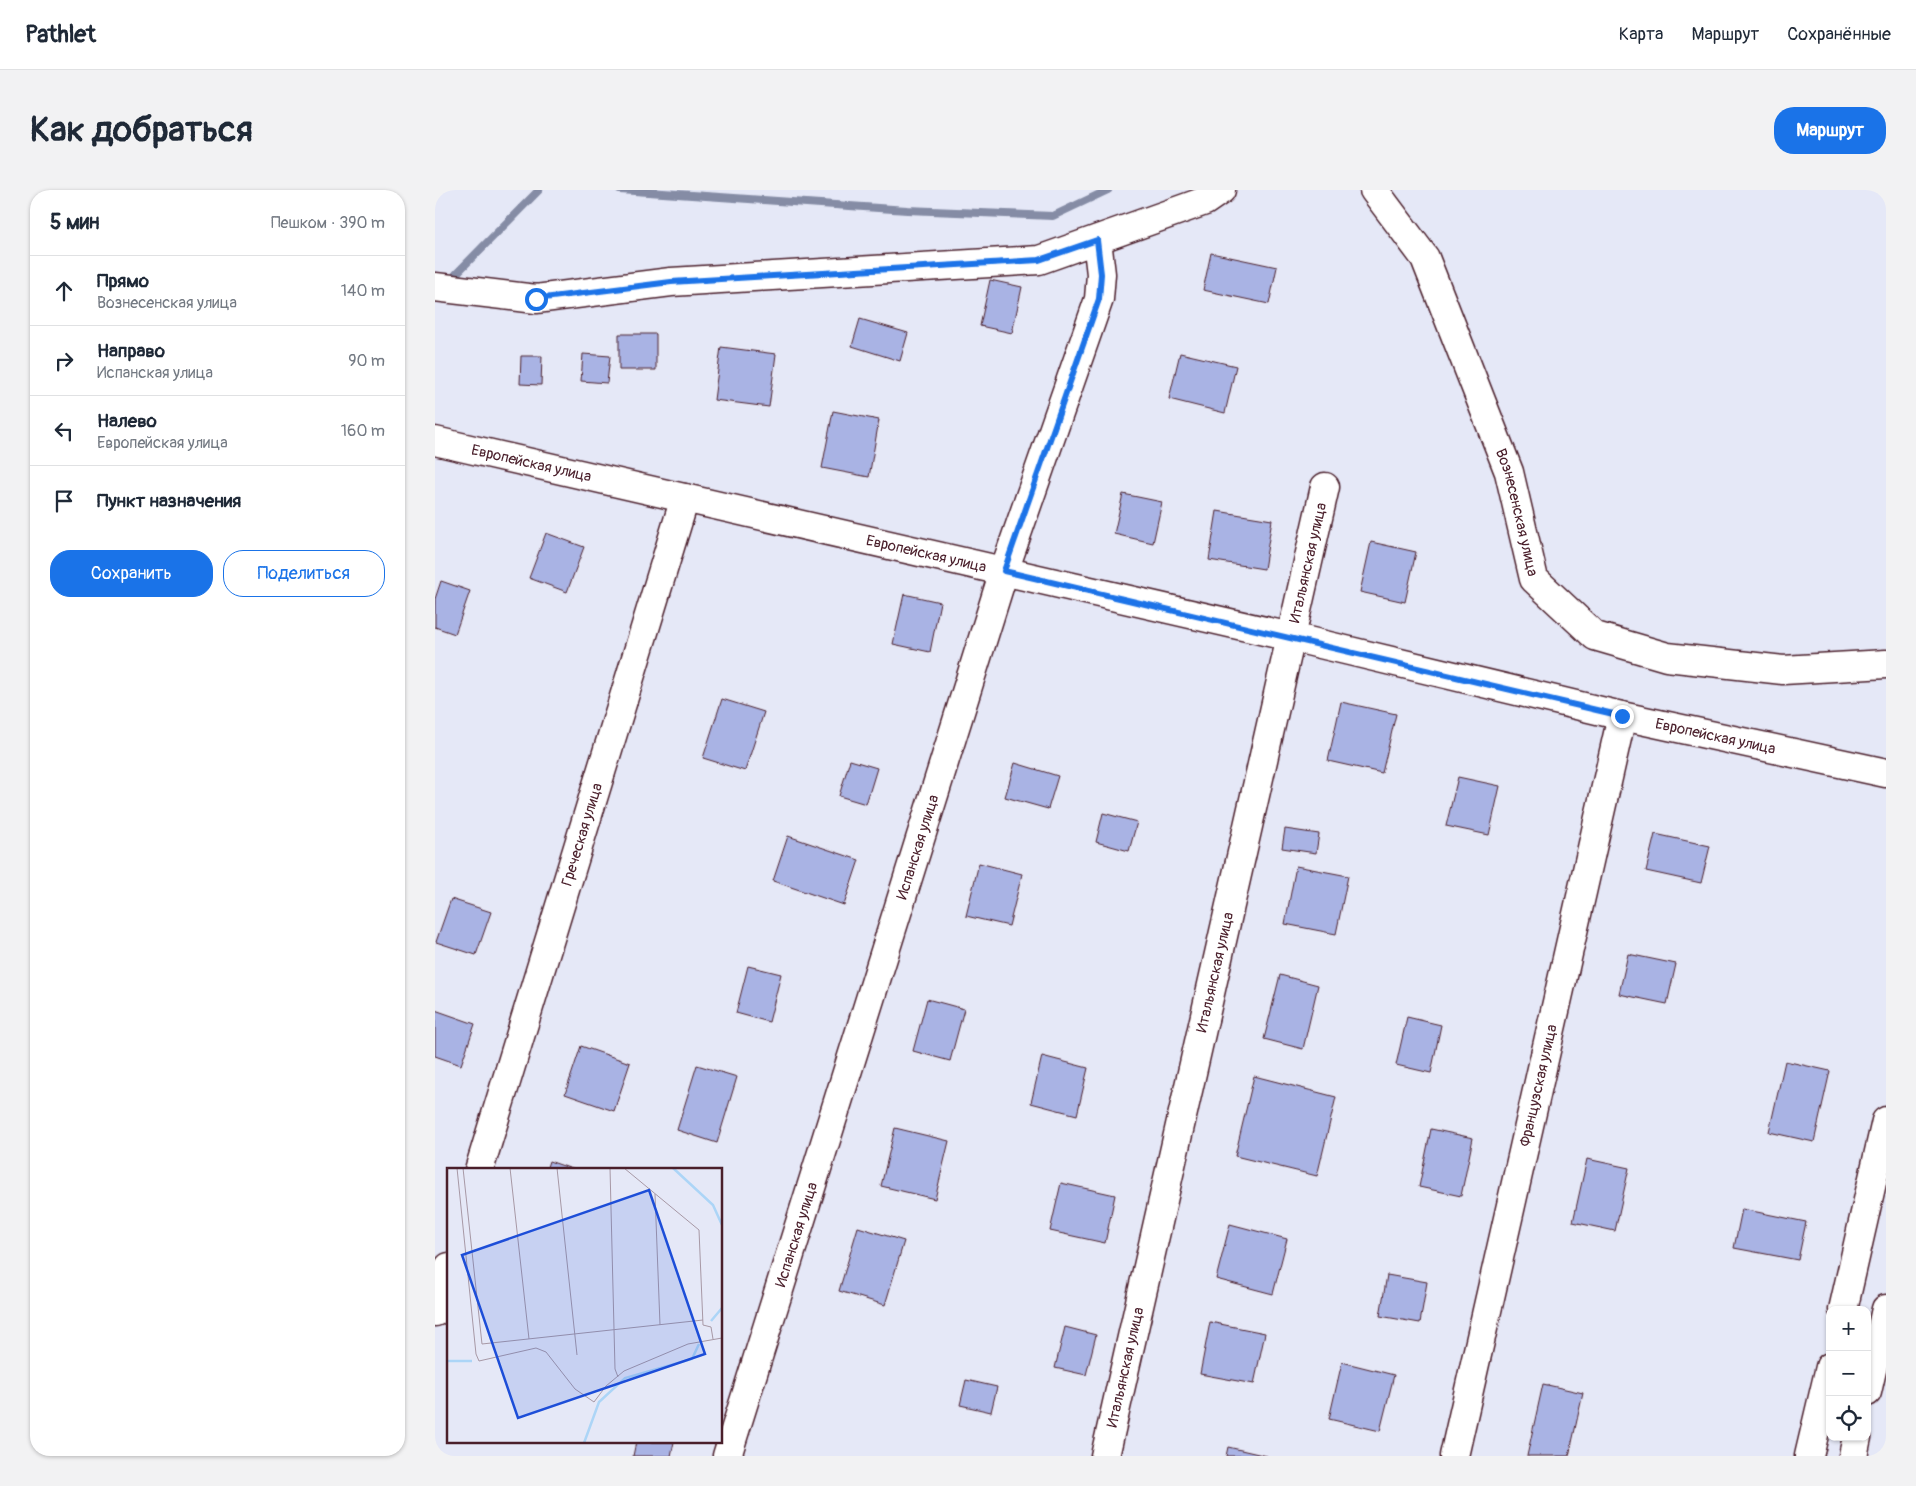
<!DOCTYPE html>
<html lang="ru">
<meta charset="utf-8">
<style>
body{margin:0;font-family:Pangolin,sans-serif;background:#f2f2f3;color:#1f2937}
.controls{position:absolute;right:15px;bottom:15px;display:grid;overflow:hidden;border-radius:10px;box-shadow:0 1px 4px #0004}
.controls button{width:45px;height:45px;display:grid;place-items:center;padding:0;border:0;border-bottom:1px solid #e0e1e3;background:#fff;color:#1f2937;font:25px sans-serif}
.stop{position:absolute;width:15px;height:15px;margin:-11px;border:4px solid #1a73e8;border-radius:50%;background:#fff}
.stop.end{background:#1a73e8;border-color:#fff;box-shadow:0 1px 5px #0008}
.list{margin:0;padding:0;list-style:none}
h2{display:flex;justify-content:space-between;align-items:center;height:65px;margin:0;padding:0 20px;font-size:21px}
h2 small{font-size:16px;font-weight:400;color:#747a83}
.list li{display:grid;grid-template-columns:32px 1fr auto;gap:15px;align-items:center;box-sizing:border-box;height:70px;padding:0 20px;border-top:1px solid #e0e1e3}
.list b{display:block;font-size:19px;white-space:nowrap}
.list p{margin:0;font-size:16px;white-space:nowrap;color:#747a83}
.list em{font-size:16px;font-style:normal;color:#747a83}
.actions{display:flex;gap:10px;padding:15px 20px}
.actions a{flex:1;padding:11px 0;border:1px solid #1a73e8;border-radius:20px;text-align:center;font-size:18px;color:#1a73e8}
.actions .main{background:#1a73e8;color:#fff}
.icon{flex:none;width:28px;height:28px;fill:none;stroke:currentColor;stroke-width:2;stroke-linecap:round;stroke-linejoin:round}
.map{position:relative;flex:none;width:1451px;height:1266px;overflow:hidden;border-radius:20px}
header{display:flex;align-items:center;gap:30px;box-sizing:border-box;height:70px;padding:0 25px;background:#fff;border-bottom:1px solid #e0e1e3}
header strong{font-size:24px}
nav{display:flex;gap:28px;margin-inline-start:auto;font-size:18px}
.intro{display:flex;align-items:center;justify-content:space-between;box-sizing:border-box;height:120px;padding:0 30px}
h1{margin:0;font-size:35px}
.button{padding:12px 22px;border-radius:20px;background:#1a73e8;color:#fff;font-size:18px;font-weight:700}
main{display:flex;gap:30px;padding:0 30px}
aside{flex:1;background:#fff;border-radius:20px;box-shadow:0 1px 4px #0004}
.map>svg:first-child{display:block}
</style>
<header>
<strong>Pathlet</strong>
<nav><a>Карта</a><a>Маршрут</a><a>Сохранённые</a></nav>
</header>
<div class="intro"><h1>Как добраться</h1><a class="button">Маршрут</a></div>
<main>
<aside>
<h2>5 мин<small>Пешком · 390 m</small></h2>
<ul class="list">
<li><svg class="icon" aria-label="ahead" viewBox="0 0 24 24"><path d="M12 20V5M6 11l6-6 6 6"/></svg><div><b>Прямо</b><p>Вознесенская улица</p></div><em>140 m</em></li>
<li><svg class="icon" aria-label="right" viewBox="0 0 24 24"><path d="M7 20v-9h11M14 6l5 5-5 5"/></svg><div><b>Направо</b><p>Испанская улица</p></div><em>90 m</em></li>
<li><svg class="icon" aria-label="left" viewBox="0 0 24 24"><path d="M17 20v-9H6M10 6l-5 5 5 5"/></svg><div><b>Налево</b><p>Европейская улица</p></div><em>160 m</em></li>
<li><svg class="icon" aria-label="arrive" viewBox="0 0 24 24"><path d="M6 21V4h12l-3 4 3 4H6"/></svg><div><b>Пункт назначения</b></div></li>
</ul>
<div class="actions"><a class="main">Сохранить</a><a>Поделиться</a></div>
</aside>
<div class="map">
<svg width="1451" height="1266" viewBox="0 0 1451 1266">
<rect width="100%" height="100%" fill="#e5e8f7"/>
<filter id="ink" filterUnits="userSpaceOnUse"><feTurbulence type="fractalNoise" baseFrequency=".02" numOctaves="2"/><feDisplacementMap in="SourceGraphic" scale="10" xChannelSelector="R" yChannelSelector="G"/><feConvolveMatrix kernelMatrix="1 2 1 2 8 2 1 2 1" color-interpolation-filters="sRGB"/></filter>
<g filter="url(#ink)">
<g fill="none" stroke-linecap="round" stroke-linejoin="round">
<!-- stream -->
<path stroke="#858ca5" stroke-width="8" d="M185 0 472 20 618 26 673 0
M21 84 104 0"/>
</g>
<!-- building -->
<path fill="#a9b3e4" stroke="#4a1f2b" d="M776 63 842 77 834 114 768 100Z
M555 90 587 97 577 143 545 136Z
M425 129 473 143 465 171 417 156Z
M184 144H221V180H184Z
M286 157 341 164 334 217 279 210Z
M745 163 801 176 790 223 734 209Z
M148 164 175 166 172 193 146 191Z
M86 166H107L106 195 85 194Z
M398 221 444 230 434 287 387 278Z
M688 304 727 312 718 353 679 344Z
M782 321 837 330 829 379 774 370Z
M111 343 149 357 132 402 94 388Z
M936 352 981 362 970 412 925 402Z
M6 391 35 401 20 444 0 437V409Z
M469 404 505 412 495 462 458 454Z
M287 509 329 522 310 581 268 568Z
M906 512 961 524 947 583 893 571Z
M415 570 442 578 431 614 404 606Z
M580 573 623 586 613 619 570 607Z
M1023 587 1065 596 1054 645 1011 636Z
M668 623 702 632 694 661 661 652Z
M850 639 884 644 881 663 847 658Z
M1220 644 1275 656 1266 693 1211 681Z
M353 646 424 670 409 715 338 691Z
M544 673 587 684 574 736 531 726Z
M861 676 913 686 901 744 850 734Z
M16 709 56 722 41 765 1 752Z
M1193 764 1241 774 1232 814 1184 804Z
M313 776 346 784 334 832 301 823Z
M845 785 883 795 868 859 829 849Z
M492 809 529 819 515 871 478 861Z
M0 820 40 834 26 875 0 866Z
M972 827 1006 835 996 883 961 875Z
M146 856 195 873 179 921 130 904Z
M607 866 653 878 642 925 596 913Z
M1350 871 1395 881 1379 952 1334 942Z
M262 875 302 887 282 953 242 940Z
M819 886 901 907 882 986 800 966Z
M460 938 514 951 500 1009 446 996Z
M996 939 1038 948 1026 1006 984 997Z
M1152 969 1194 978 1180 1041 1138 1032Z
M114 971 140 980H111Z
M626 993 680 1005 670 1053 615 1041Z
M1307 1019 1371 1032 1363 1070 1299 1058Z
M795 1034 852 1049 838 1104 781 1089Z
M423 1037 469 1051 450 1115 404 1101Z
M952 1085 992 1092 985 1133 945 1126Z
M775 1132 830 1143 819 1194 765 1184Z
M630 1137 661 1145 651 1185 620 1178Z
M907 1172 959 1185 945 1241 894 1229Z
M531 1190 562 1197 556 1222 525 1215Z
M1108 1194 1148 1203 1134 1266H1092Z
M201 1252H239L236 1266H198Z
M793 1257 832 1266H791Z"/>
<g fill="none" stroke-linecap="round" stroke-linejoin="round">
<defs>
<g id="minor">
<path id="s1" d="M939 0 990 68 1074 282 1099 389 1160 446 1232 467 1348 480 1451 474"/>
<path d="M0 97 101 109 236 92 604 70 770 11 786 0"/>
<path id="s2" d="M0 251 856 447 1187 526 1451 583"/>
<path id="s3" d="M44 980 250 308"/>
<path d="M1408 1120 1451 931"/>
<path d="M0 1122 14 1077"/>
<path d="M1432 1202 1451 1119"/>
<path id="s4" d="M292 1266 569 381 664 109 666 84 662 50"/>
<path id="s5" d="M670 1266 890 297"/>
<path id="s6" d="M1019 1266 1187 526"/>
<path d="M1374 1266 1395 1177"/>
<path d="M1418 1266 1422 1247"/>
</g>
</defs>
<!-- minor casing -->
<use href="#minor" stroke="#4a1f2b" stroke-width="31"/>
<!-- minor -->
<use href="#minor" stroke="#fff" stroke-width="28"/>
</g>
</g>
<g fill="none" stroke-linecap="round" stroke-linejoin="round" filter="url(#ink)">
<!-- route -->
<path stroke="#1a73e8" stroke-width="6" d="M101 109 236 92 604 70 662 50 666 84 664 109 569 381 1187 526"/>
</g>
<g text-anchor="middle" stroke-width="4" stroke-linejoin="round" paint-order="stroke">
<!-- street labels -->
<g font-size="15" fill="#4a1f2b" stroke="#fff">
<text dy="5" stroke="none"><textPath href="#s2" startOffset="99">Европейская улица</textPath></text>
<text dy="5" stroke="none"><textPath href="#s1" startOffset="356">Вознесенская улица</textPath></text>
<text dy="5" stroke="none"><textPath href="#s2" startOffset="504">Европейская улица</textPath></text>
<text dy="5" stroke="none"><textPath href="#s5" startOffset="916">Итальянская улица</textPath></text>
<text dy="5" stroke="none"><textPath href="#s2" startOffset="1314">Европейская улица</textPath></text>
<text dy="5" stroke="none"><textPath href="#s3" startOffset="351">Греческая улица</textPath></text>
<text dy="5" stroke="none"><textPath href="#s4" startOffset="638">Испанская улица</textPath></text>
<text dy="5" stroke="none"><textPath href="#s5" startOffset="496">Итальянская улица</textPath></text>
<text dy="5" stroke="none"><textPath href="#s6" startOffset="380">Французская улица</textPath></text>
<text dy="5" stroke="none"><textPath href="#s4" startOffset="232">Испанская улица</textPath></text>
<text dy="5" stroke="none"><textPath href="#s5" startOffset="91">Итальянская улица</textPath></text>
</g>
</g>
<!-- overview -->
<g transform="translate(12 978)">
<rect width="275" height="275" fill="#e5e8f7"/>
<path fill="none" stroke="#acd5f7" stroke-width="2.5" d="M226 0 266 37 275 57M264 153 275 140M0 193H25M137 275 152 234 178 210 245 191 252 176"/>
<path fill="none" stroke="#a798a5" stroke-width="1" d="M10 0 29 186 32 193 89 180 99 184 128 221 147 234 159 218 177 203 241 176 275 170M16 0 35 176 256 152M63 0 82 171M110 0 130 187M163 0 168 201 171 209M177 0 252 62 256 157 264 159 266 171M208 26 213 157"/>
<path fill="#1d4ed8" fill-opacity="0.15" stroke="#1d4ed8" stroke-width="2.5" d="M202 22 258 186 71 250 15 87Z"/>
<rect width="275" height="275" fill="none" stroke="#4a1f2b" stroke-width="2.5"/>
</g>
</svg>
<div class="controls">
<button>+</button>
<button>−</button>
<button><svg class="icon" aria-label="locate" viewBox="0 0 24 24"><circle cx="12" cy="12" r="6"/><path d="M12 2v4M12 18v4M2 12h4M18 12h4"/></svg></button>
</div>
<div class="stop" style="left:101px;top:109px"></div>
<div class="stop end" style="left:1187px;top:526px"></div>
</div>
</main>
